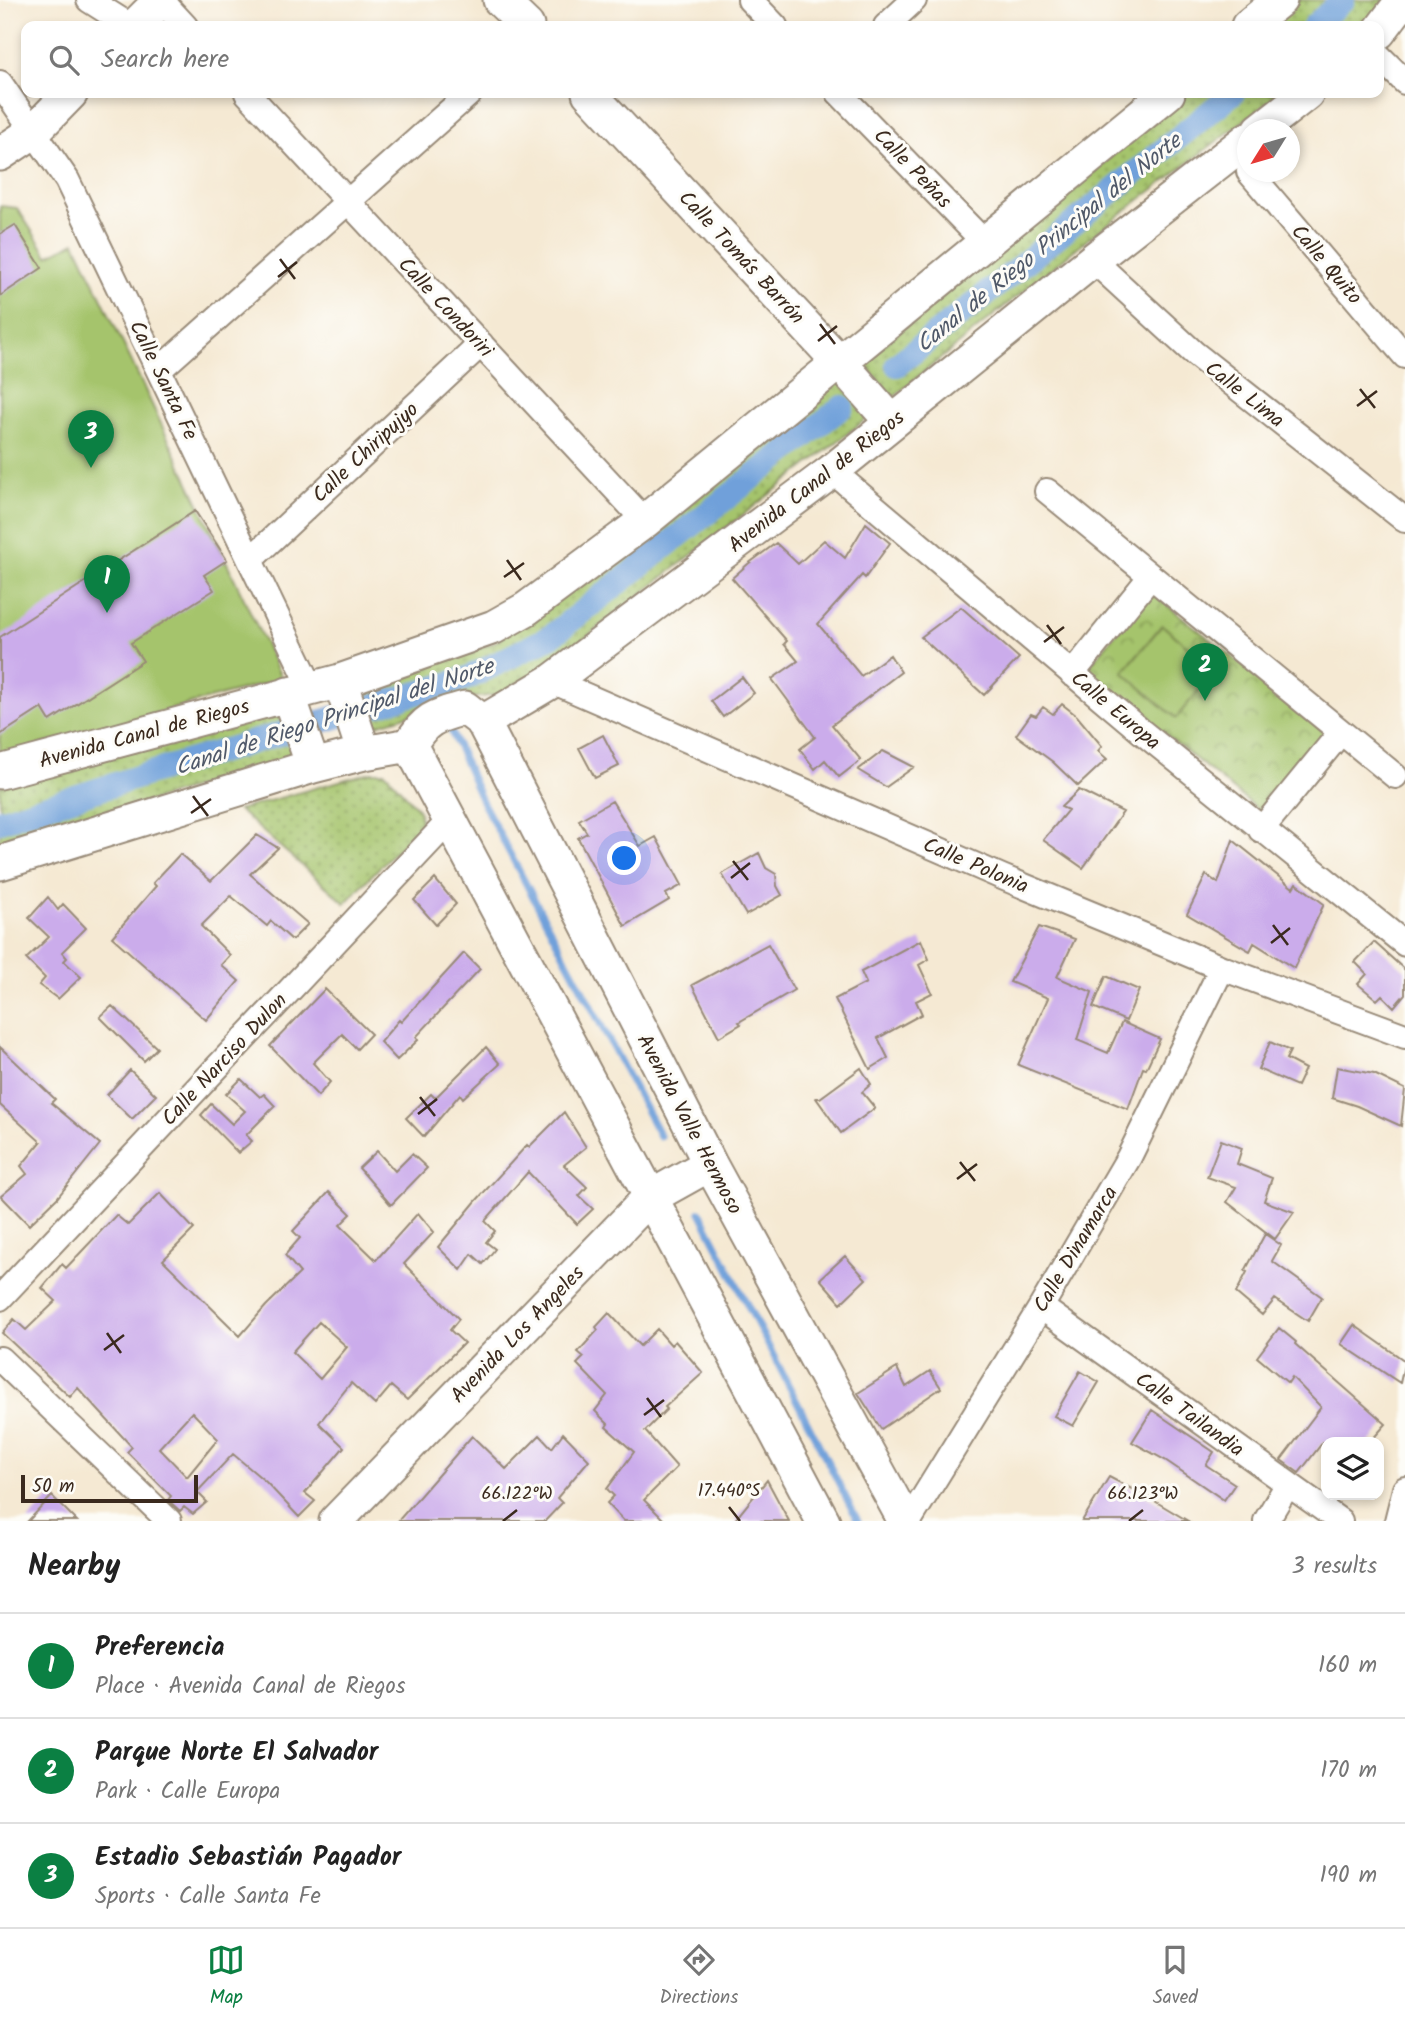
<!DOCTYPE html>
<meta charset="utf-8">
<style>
body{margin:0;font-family:Kalam,sans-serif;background:#f6f6f6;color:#222}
.controls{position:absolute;right:21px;bottom:21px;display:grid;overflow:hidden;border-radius:14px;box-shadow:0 4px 10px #0003}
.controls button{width:63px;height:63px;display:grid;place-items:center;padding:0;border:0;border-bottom:2px solid #e0e0e0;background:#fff;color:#222;font:35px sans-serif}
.compass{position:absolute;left:1237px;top:119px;width:63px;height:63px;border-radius:50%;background:#fff;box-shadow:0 4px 10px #0003;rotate:233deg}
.scale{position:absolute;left:21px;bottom:18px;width:177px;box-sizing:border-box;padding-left:7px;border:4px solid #3b2a1e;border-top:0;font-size:19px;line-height:24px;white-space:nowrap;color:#3b2a1e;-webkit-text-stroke:5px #fdfcf7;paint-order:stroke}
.you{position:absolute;left:625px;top:859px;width:24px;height:24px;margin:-18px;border:5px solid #fff;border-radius:50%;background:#1a73e8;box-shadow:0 0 0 10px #1a73e833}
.badge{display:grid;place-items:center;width:46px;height:46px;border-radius:50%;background:#0b8043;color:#fff;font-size:23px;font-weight:700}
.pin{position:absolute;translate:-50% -58px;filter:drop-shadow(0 2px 4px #0008)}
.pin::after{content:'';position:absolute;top:37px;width:24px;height:21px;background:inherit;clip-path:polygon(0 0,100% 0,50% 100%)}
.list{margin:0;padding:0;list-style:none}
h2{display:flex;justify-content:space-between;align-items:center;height:91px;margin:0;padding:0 28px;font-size:30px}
h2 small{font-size:23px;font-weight:400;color:#767676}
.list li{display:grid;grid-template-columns:46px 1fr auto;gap:21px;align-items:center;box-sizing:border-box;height:105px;padding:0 28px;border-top:2px solid #e0e0e0}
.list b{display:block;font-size:26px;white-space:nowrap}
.list p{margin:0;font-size:23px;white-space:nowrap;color:#767676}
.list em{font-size:23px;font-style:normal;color:#767676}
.icon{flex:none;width:38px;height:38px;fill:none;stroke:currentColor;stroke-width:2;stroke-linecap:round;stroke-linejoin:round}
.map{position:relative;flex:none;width:1405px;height:1521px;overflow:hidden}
.search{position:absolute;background:#fff;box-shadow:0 4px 10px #0003;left:21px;right:21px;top:21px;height:77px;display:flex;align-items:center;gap:18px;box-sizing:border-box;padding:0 24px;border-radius:14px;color:#767676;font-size:26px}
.sheet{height:406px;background:#fff}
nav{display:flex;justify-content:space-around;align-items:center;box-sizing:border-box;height:98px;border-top:2px solid #e0e0e0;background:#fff;font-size:19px;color:#767676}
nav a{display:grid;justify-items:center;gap:4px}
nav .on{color:#0b8043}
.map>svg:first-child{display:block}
</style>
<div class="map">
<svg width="1405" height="1521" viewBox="0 0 1405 1521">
<defs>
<pattern id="grass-dots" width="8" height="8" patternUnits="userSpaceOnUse" patternTransform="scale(1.75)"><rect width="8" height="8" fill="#a5c46c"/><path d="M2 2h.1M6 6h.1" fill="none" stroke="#889f58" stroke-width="1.8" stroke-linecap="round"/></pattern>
<pattern id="park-crowns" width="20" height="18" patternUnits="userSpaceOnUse" patternTransform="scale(1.75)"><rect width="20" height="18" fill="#a5c46c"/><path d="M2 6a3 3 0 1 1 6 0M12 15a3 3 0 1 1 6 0" fill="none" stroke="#889f58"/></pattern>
</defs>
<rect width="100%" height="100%" fill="#fdfcf7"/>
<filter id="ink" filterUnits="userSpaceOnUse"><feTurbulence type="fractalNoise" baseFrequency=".0143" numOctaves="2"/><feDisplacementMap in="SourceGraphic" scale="14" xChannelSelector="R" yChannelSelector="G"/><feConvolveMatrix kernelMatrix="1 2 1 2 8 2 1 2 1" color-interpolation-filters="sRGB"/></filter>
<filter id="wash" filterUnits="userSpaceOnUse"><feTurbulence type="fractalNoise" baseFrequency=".00686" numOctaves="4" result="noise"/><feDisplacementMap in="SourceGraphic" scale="28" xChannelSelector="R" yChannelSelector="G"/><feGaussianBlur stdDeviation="1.57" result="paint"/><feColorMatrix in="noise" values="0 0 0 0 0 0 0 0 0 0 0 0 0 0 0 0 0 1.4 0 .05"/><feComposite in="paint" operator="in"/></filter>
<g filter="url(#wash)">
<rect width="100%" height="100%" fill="#f5e9d3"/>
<!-- grass -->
<path fill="url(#grass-dots)" stroke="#707745" stroke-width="2" d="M1299 0H1385L1365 26H1268Z
M1188 93H1280L1084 242 893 397 863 362Z
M839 382 870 416 563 655 497 695 460 699 368 728 355 686 494 643Z
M281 709 298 756 0 847V786Z
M371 772H385L419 810 421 824 345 903 238 810Z"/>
<!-- park -->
<path fill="url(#park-crowns)" stroke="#707745" stroke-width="2" d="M1150 591 1325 732 1261 812 1086 670Z"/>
<!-- garden -->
<path fill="#a5c46c" stroke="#707745" stroke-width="2" d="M0 206 17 208 48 256 75 242 282 679 0 756Z
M1162 625 1216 670 1176 718 1123 672Z"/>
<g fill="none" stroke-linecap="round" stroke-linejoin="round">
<!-- stream -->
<path stroke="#70a0da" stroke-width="7" d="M88 26 89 23
M450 729 482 801 660 1136
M700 1212 858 1521"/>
<!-- canal -->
<path stroke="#70a0da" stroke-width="24" d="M1314 26 1343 0
M897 365 1005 279 1233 93
M0 821 179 764 468 678 550 637 842 407"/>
</g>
<g id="blocks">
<!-- building -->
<path fill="#cbaceb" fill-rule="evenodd" d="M15 225 42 268 0 296V234Z
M195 511 227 560 204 575 214 590 131 643 143 661 50 721 42 708 0 735V637Z
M866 523 890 543 865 578 862 575 818 624 861 676 890 655 901 672 832 725 861 760 839 777 825 760 815 769 800 749 815 737 772 679 798 661 784 644 787 641 732 578 748 564 776 543 798 564 824 540 845 558Z
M961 607 1019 658 984 695 921 637Z
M742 677 754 693 723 717 711 701Z
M1062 704 1077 716 1102 746 1098 751 1107 759 1078 786 1053 762 1016 735 1031 714 1036 716 1043 707 1053 714Z
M603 735 619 766 595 778 579 748Z
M883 751 914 767 886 787 858 770Z
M1079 790 1123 812 1083 868 1043 840 1068 810 1061 807Z
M612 801 640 846 656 837 682 885 666 894 669 900 625 926 578 838 587 833 579 820Z
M257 835 278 848 250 874 308 924 292 940 271 921 267 926 231 896 201 926 230 955 221 965 239 981 206 1020 112 937 156 886 153 883 180 854 211 881Z
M1233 840 1293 888 1296 883 1324 904 1294 968 1254 943 1250 951 1187 914 1206 875 1218 883Z
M759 853 766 868 776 874 777 886 782 895 746 915 722 874Z
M435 879 456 904 436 925 414 900Z
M48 897 58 910 63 904 86 928 62 952 67 958 64 961 81 977 58 999 39 985 45 978 26 959 49 937 29 918Z
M1039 927 1075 939 1057 977 1092 992 1077 1040 1108 1053 1122 1022 1160 1039 1146 1069 1143 1068 1128 1109 1018 1065 1048 998 1010 982Z
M921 940 929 959 919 965 932 993 916 1001 922 1014 878 1038 888 1058 870 1069 835 999 866 983 861 972Z
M1374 942 1405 970V994L1394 1007 1382 995 1377 1000 1358 984 1367 974 1355 962Z
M768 944 794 990 739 1022 741 1024 719 1037 692 985Z
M464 953 480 969 416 1037 418 1040 397 1060 380 1042 399 1020 401 1022Z
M1106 976 1139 990 1126 1021 1093 1007Z
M325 989 371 1034 357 1049 342 1034 313 1063 330 1082 318 1096 270 1046Z
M112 1006 157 1048 144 1061 100 1017Z
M1270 1042 1290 1051 1286 1059 1305 1069 1297 1086 1258 1069Z
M0 1047 55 1099 51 1103 100 1144 57 1198 29 1225 1 1196 27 1174 21 1166 41 1142 0 1105Z
M486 1047 500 1064 463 1098 460 1094 424 1137 406 1118 431 1094 435 1098Z
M1337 1067 1374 1074 1405 1089 1401 1126 1357 1106 1332 1098Z
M861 1068 871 1084 862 1092 875 1108 841 1133 816 1098H820Z
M130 1070 156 1095 132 1119 107 1095Z
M241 1079 260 1097 264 1094 275 1106 246 1135 252 1141 238 1153 201 1115 211 1104 232 1124 245 1111 226 1094Z
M564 1112 586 1147 564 1165 587 1187 579 1196 593 1209 577 1224 528 1172 485 1221 495 1231 486 1242 495 1249 483 1264 472 1254 461 1270 438 1247 476 1201 527 1145 529 1147Z
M1221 1140 1242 1148 1237 1164 1272 1178 1264 1201 1294 1212 1275 1239 1227 1202 1236 1187 1207 1177Z
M377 1151 395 1171 412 1154 427 1168 391 1205 359 1168Z
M329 1192 351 1214 340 1225 376 1260 418 1213 434 1232 404 1264 459 1319 450 1330 464 1343 407 1400 391 1386 375 1405 351 1383 319 1423 344 1447 305 1493 315 1501 299 1517 266 1482 233 1454 197 1492 207 1502 193 1514 184 1507 180 1511 168 1500 171 1496 127 1452 132 1447 78 1388 70 1397 2 1333 14 1319 26 1330 56 1301 42 1288 62 1264 66 1268 116 1215 128 1225 160 1193 194 1229 163 1260 240 1336 266 1306 300 1273 285 1255 300 1238 293 1231ZM319 1322 347 1347 320 1379 292 1352ZM192 1412 218 1439 187 1477 159 1448Z
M1265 1234 1281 1245 1272 1261 1322 1297 1308 1321 1275 1299 1262 1315 1236 1293 1247 1272 1245 1271Z
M845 1256 866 1279 841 1303 820 1279Z
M609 1313 640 1346 657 1329 671 1345 675 1341 703 1373 665 1407 667 1409 645 1431 677 1467 644 1500 665 1521H624L607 1503 614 1496 607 1489 634 1452 606 1427 608 1424 595 1411 607 1395 577 1364 584 1357 578 1352 598 1330 596 1327Z
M1354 1325 1405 1361 1400 1383 1341 1344Z
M1279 1328 1296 1342 1295 1344 1386 1424 1370 1442H1323L1299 1473 1281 1460 1321 1407 1292 1377 1288 1383 1257 1357Z
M897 1368 906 1387 930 1371 941 1388 881 1429 858 1393Z
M1080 1371 1099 1382 1073 1426 1054 1416Z
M1152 1410 1214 1452 1206 1465 1235 1484 1224 1500 1165 1460 1132 1442Z
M563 1433 589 1460 557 1498 562 1503 545 1521H398L472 1436 506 1469 540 1435 552 1448Z
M1109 1477 1153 1500 1188 1521H1082Z
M767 1480 789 1521H734Z
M52 1496 77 1521H28Z"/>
</g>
</g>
<g filter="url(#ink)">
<use href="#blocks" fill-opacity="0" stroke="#988a78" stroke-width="2"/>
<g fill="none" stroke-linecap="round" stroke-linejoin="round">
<defs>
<path id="street" d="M89 0 130 26
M161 0 185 26
M750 0 775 26
M886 26 914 0
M1379 56 1405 82
M0 83 67 180 311 687
M247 93 645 521
M839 93 986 244
M1249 172 1405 356
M1093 260 1195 354 1405 520
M159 370 470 93
M832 471 1142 732 1405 944
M1047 491 1395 776
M250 560 481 344
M1072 674 1151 576
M552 681 1002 877 1222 968 1405 1036
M1261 830 1341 732
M0 1298 449 821
M1041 1307 1340 1521
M0 1359 169 1521
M909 1521 1041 1307 1129 1157 1222 968
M1266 1521 1288 1484
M1397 1521 1405 1489"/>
<path id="secondary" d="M500 0 527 26
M135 26 161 0
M1248 26 1280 0
M1379 32 1403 0
M589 93 840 363 892 422
M1260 130 1307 93
M0 154 33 132 71 93
M340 681 364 753
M288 694 313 766
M483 722 552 681 832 471 1093 260 1248 139
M410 745 823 1521
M0 772 340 681 494 627 526 609 645 521 1168 93
M0 863 313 766 364 753 410 745C425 718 436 716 465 708L483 722 710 1164 905 1521
M336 1521 649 1198 710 1164"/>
</defs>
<!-- street casing -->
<use href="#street" stroke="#988a78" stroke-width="28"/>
<!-- secondary casing -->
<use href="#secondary" stroke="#988a78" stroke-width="37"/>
<!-- street -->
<use href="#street" stroke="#fff" stroke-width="24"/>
<!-- secondary -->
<use href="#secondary" stroke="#fff" stroke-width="33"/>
</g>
</g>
<!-- ticks -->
<path fill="none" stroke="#3b2a1e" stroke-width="2.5" d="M280 259 295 279M278 277 297 262M820 324 835 344M818 341 837 326M1360 389 1375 408M1357 406 1377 391M507 560 521 580M504 577 524 563M1047 625 1061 644M1044 642 1064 627M193 796 208 816M191 813 211 799M733 861 748 880M731 878 750 863M1273 925 1288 945M1271 943 1290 928M420 1097 435 1116M418 1114 437 1099M960 1162 975 1181M957 1179 977 1164M107 1333 121 1353M104 1350 124 1335M647 1398 661 1417M644 1415 664 1400M729 1507 740 1521M503 1521 517 1510M1129 1521 1143 1510"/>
<g text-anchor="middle" stroke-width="6" stroke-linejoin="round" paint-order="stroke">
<!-- street labels -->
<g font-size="21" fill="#3b2a1e" stroke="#fdfcf7">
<text transform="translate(913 168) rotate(46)" y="7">Calle Peñas</text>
<text transform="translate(742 257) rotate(47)" y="7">Calle Tomás Barrón</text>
<text transform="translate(1327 264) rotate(50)" y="7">Calle Quito</text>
<text transform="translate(446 307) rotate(47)" y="7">Calle Condoriri</text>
<text transform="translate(164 380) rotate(64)" y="7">Calle Santa Fe</text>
<text transform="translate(1245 394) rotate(38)" y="7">Calle Lima</text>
<text transform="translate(365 452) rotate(-43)" y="7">Calle Chiripujyo</text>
<text transform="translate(816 481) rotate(-38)" y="7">Avenida Canal de Riegos</text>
<text transform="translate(1116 710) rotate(40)" y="7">Calle Europa</text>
<text transform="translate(144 733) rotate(-15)" y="7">Avenida Canal de Riegos</text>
<text transform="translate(976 865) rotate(23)" y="7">Calle Polonia</text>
<text transform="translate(224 1059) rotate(-47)" y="7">Calle Narciso Dulon</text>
<text transform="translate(690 1124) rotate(62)" y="7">Avenida Valle Hermoso</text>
<text transform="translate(1075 1249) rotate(-59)" y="7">Calle Dinamarca</text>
<text transform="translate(517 1334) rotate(-46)" y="7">Avenida Los Angeles</text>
<text transform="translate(1190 1414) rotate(36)" y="7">Calle Tailandia</text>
</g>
<!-- water labels -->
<g font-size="23" font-style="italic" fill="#505969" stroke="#fdfcf7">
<text transform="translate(1048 242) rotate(-39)" y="8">Canal de Riego Principal del Norte</text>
<text transform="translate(334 716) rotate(-18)" y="8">Canal de Riego Principal del Norte</text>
</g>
</g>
<g font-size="18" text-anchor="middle" fill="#3b2a1e" stroke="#fdfcf7" stroke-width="6" stroke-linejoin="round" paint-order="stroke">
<text x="729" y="1496">17.440°S</text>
<text x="517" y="1499">66.122°W</text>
<text x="1143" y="1499">66.123°W</text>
</g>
</svg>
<div class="controls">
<button><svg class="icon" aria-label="layers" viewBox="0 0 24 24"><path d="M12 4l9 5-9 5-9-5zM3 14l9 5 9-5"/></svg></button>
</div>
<svg class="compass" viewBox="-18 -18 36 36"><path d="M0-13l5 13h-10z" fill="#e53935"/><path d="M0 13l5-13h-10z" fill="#767676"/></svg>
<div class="scale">50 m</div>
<div class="you"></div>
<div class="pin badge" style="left:107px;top:613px">1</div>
<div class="pin badge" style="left:1205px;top:701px">2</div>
<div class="pin badge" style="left:91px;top:468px">3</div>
<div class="search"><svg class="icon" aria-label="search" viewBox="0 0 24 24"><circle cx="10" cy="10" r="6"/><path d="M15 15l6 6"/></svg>Search here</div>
</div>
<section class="sheet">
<h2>Nearby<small>3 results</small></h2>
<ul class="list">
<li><span class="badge">1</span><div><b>Preferencia</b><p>Place · Avenida Canal de Riegos</p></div><em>160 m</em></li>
<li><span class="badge">2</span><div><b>Parque Norte El Salvador</b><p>Park · Calle Europa</p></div><em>170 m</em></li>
<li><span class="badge">3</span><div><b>Estadio Sebastián Pagador</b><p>Sports · Calle Santa Fe</p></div><em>190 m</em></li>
</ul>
</section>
<nav>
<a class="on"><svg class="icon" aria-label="map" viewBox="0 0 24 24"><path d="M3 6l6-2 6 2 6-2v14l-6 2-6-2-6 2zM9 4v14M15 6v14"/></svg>Map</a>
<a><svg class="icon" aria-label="directions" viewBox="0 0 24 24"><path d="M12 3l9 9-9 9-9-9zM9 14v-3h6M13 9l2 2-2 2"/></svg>Directions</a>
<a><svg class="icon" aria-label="saved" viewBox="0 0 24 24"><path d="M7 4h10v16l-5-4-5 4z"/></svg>Saved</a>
</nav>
